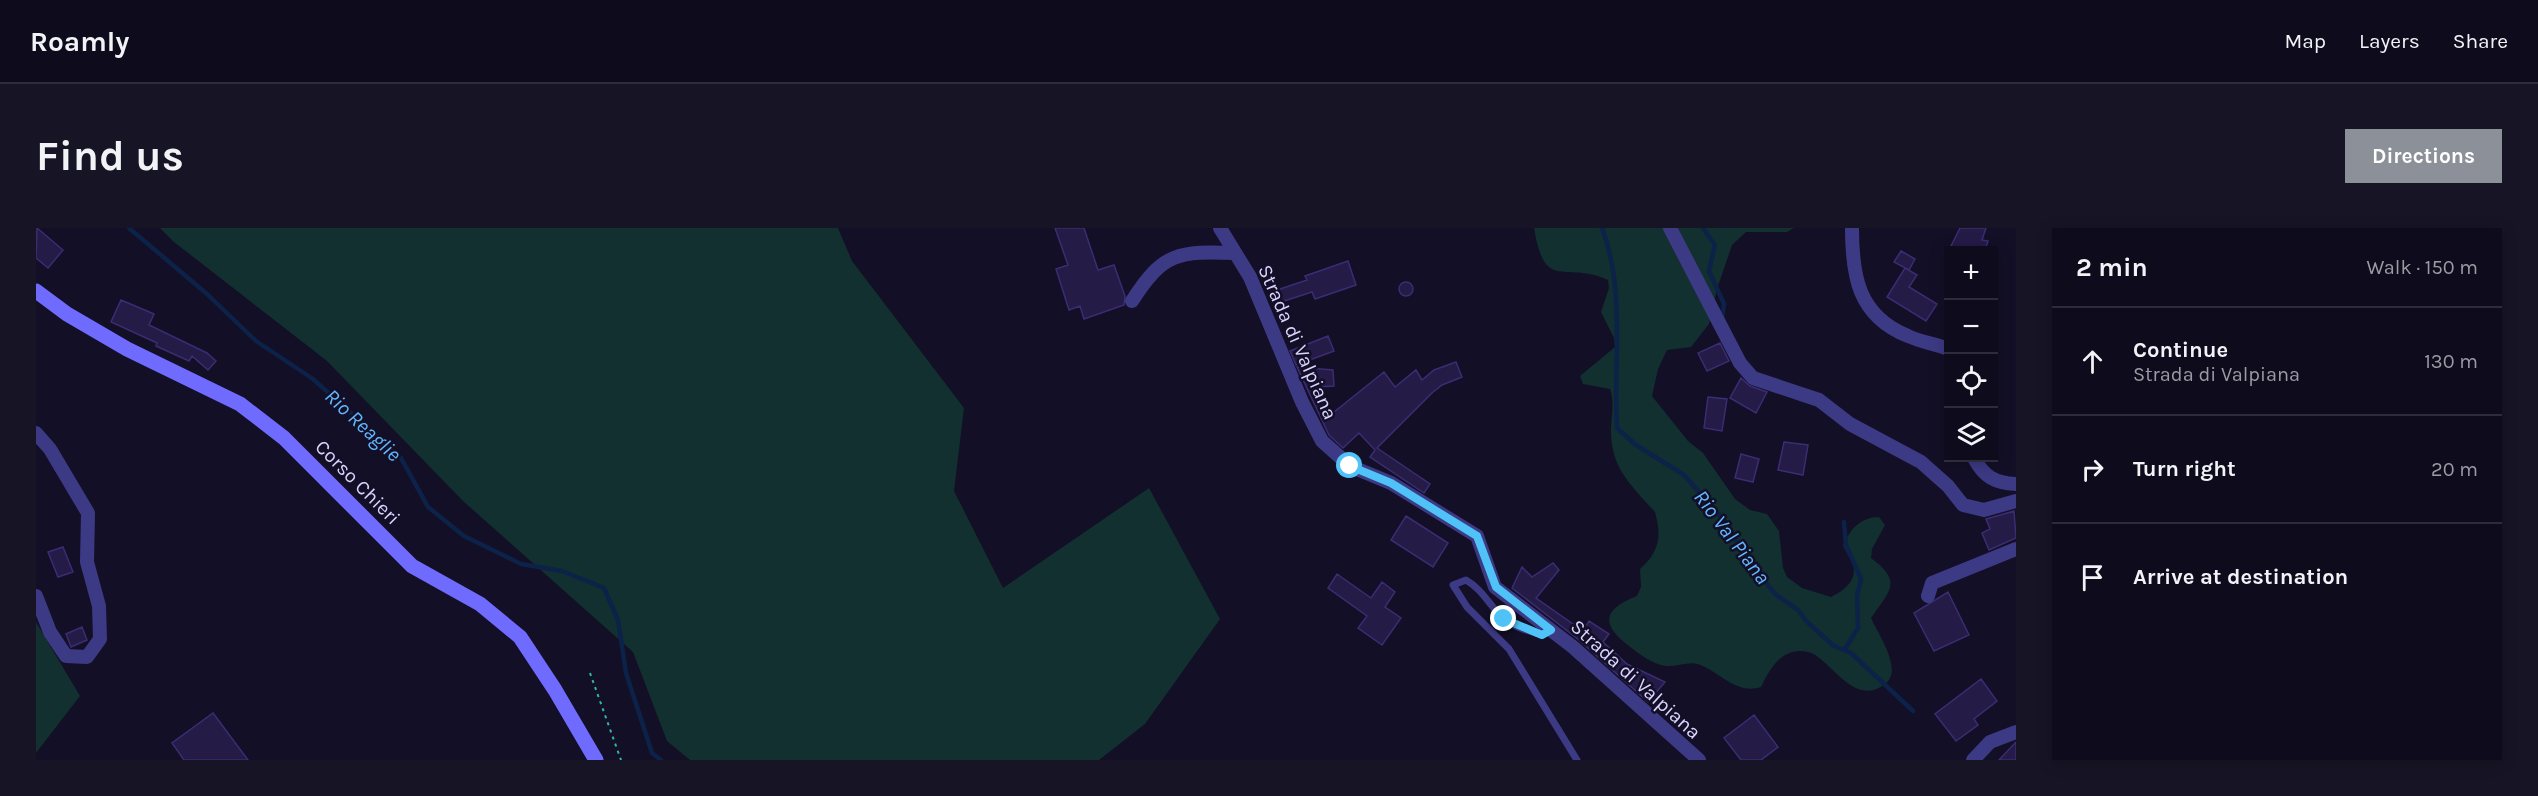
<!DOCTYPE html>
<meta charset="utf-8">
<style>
body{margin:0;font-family:Karla,sans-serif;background:#171425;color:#f1f3f6}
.controls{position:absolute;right:18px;top:18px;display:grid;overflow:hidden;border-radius:0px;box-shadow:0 3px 15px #0003}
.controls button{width:54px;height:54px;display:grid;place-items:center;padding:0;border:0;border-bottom:2px solid #2e2b3b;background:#0e0b1c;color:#f1f3f6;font:30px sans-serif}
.stop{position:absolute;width:18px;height:18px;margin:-14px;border:4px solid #4fc3f7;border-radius:50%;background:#fff}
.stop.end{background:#4fc3f7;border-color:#fff;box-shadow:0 2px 6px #0008}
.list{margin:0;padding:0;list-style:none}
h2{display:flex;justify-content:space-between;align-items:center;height:78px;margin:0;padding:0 24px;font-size:26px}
h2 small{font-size:20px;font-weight:400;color:#9b9ba3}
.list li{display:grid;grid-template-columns:39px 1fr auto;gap:18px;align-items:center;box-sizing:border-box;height:108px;padding:0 24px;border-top:2px solid #2e2b3b}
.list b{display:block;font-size:22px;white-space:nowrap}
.list p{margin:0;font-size:20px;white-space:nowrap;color:#9b9ba3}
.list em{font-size:20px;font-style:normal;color:#9b9ba3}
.icon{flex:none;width:33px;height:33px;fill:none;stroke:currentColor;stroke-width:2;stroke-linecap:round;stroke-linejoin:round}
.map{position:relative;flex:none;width:1980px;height:532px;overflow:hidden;border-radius:0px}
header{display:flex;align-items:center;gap:36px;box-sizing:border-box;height:84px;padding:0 30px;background:#0e0b1c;border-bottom:2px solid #2e2b3b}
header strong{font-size:28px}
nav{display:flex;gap:33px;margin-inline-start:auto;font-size:21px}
.intro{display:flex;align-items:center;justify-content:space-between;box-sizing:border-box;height:144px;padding:0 36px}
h1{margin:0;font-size:42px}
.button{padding:15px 27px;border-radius:0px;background:#8c9099;color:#fff;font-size:21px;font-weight:700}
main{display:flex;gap:36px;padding:0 36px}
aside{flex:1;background:#0e0b1c;border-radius:0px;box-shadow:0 3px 15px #0003}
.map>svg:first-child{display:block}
</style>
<header>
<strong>Roamly</strong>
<nav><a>Map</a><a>Layers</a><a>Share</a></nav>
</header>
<div class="intro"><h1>Find us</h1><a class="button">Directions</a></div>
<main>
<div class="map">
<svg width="1980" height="532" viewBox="0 0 1980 532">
<rect width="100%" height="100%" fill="#130f26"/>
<!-- green -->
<path fill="#12302f" d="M124 0H802L816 33 928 180 918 263 967 360 1113 260 1184 391 1109 496 1063 532H654L631 513 597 424 427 273 291 133 138 14Z
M1498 0H1758L1751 4H1710L1696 17 1681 61 1673 96 1655 119 1631 122 1622 141 1616 168 1652 213 1667 225 1699 271 1714 282 1731 286 1743 303 1747 340 1751 349 1766 360 1795 369C1808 363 1823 352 1816 334 1814 328 1809 324 1807 317 1814 301 1825 289 1843 289L1849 297 1836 321 1835 330C1867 354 1854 362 1835 390 1842 406 1868 442 1849 456 1817 481 1794 429 1772 424 1747 418 1734 440 1725 459 1700 467 1684 444 1662 436 1652 433 1640 439 1630 438 1616 436 1603 426 1593 418 1564 396 1567 381 1601 368L1605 359 1604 341C1623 324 1626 309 1619 284 1596 258 1575 241 1575 203 1575 189 1579 174 1574 161L1547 156 1544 148 1579 119 1578 110 1565 84 1573 60 1572 52C1528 32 1509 66 1498 0Z
M0 394 44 468 0 525Z"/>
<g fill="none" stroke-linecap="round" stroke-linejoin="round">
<!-- stream -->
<path stroke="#0c2248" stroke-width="4.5" d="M93 0 171 66 220 113 277 151 365 230 392 279 428 308 485 336 526 343 568 360 582 392 590 445 616 525 625 532
M1566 0C1590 63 1577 135 1581 200L1600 217 1648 247 1688 292 1709 327 1739 366 1762 382 1771 394 1798 418 1815 425 1877 483
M1667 0 1679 17 1673 43 1688 76 1686 90
M1808 294 1810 317 1825 351 1821 368 1822 400 1809 421"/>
</g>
<!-- building -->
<path fill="#241b47" stroke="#3b2d73" stroke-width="1.5" d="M1 0 27 22 12 40 0 30Z
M1019 0H1048L1062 42 1078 37 1089 68 1088 77 1048 91 1044 78 1033 82 1020 41 1032 37Z
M1924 0H1950L1946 12 1952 13 1949 22H1913Z
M1865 23 1879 31 1873 42 1858 34Z
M1312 33 1320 57 1279 71 1276 64 1245 74 1241 62 1271 52 1269 48Z
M1869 40 1881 47 1873 59 1901 76 1890 93 1851 69Z
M1363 61a7 7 0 1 1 14 0a7 7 0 1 1-14 0Z
M85 72 118 86 113 97 171 125 180 133 172 142 156 128 153 133 120 118 121 115 75 94Z
M1292 108 1298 123 1260 137 1254 123Z
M1684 115 1693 133 1671 143 1662 125Z
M1420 134 1426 149 1406 157 1396 165 1341 220 1394 256 1388 265 1334 229 1339 222 1323 205 1307 220 1293 207 1261 139 1297 142 1298 158 1279 159 1293 188 1348 144 1359 159 1380 142 1386 152 1398 142Z
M1705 150 1714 158 1731 164 1720 185 1694 170Z
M1672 169 1691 171 1686 203 1668 200Z
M1748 214 1772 217 1767 247 1742 242Z
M1705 226 1723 231 1717 254 1699 250Z
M1978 283 1980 310 1953 322 1946 305 1954 301 1950 291Z
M1370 288 1412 315 1397 339 1355 312Z
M27 319 37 344 22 349 12 324Z
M1517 335 1523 342 1500 370 1547 403 1553 393 1573 406 1567 414 1591 436 1629 454 1612 474 1543 412 1476 360 1486 339 1496 349Z
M1301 346 1335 370 1346 354 1359 364 1349 379 1365 390 1346 417 1322 400 1331 388 1292 360Z
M1912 364 1933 407 1898 423 1878 385Z
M46 399 51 412 35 419 30 406Z
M1945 451 1961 473 1938 491 1942 497 1920 513 1899 486Z
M177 485 212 532H148L136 515Z
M1718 487 1742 519 1725 532H1705L1688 510Z
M1980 514V532H1963Z"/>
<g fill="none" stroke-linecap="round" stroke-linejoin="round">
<!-- path -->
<path stroke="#2fb8b0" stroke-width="2" stroke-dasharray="3 4.5" stroke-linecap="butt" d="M554 445 585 532"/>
<!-- lane -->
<path stroke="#3d3a85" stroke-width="7" d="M1515 402 1506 407C1493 403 1477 399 1467 390 1453 377 1447 362 1430 352L1417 357 1431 379 1473 421 1541 532"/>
<!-- street -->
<path stroke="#3d3a85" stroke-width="14" d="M1184 0 1214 49 1266 174 1286 213 1314 238 1355 255 1441 308 1459 359 1537 419 1663 532
M1634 0 1704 135 1717 150 1783 172 1814 196 1885 234 1912 258 1927 277 1948 282 1980 273
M1816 0C1816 48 1822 88 1872 108 1885 114 1899 116 1912 121
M1096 73C1127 24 1143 23 1199 25
M0 205 14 221 52 285 51 334 63 378 64 411 51 429 30 428 14 404 0 368
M1938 230C1948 249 1959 255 1980 256
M1892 368 1896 355 1980 321
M1937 532 1954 514 1980 504"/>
<!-- secondary -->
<path stroke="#6f6bff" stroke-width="15" d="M0 63 31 86 91 121 204 176 248 210 376 338 444 376 484 409 519 462 560 532"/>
</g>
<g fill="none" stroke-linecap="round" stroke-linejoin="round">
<!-- route -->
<path stroke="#4fc3f7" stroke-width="8" d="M1314 238 1355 255 1441 308 1460 359 1515 402 1506 407 1468 391"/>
</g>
<g text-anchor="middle" stroke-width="5" stroke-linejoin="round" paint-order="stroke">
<!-- street labels -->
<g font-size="20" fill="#d9d4ff" stroke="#130f26">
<text transform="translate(1262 114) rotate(66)" y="7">Strada di Valpiana</text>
<text transform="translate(322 254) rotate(45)" y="7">Corso Chieri</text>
<text transform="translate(1600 451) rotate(42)" y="7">Strada di Valpiana</text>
</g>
<!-- water labels -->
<g font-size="21" font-style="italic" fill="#62b6ff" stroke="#130f26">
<text transform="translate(327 197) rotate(43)" y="7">Rio Reaglie</text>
<text transform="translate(1696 309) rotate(53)" y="7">Rio Val Piana</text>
</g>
</g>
</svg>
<div class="controls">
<button>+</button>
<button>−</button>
<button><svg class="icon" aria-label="locate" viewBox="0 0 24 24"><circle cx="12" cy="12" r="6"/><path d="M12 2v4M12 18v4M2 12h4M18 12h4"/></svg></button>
<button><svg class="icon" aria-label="layers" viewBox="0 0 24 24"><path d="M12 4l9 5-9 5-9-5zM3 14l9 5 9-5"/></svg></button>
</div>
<div class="stop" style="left:1314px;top:238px"></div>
<div class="stop end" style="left:1468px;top:391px"></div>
</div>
<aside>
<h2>2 min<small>Walk · 150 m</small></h2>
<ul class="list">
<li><svg class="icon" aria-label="ahead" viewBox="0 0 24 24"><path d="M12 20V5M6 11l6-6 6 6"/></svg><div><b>Continue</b><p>Strada di Valpiana</p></div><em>130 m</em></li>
<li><svg class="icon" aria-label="right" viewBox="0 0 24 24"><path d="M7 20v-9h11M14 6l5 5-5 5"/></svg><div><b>Turn right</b></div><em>20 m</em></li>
<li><svg class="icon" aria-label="arrive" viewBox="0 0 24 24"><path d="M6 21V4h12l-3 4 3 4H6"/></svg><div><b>Arrive at destination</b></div></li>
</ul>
</aside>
</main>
